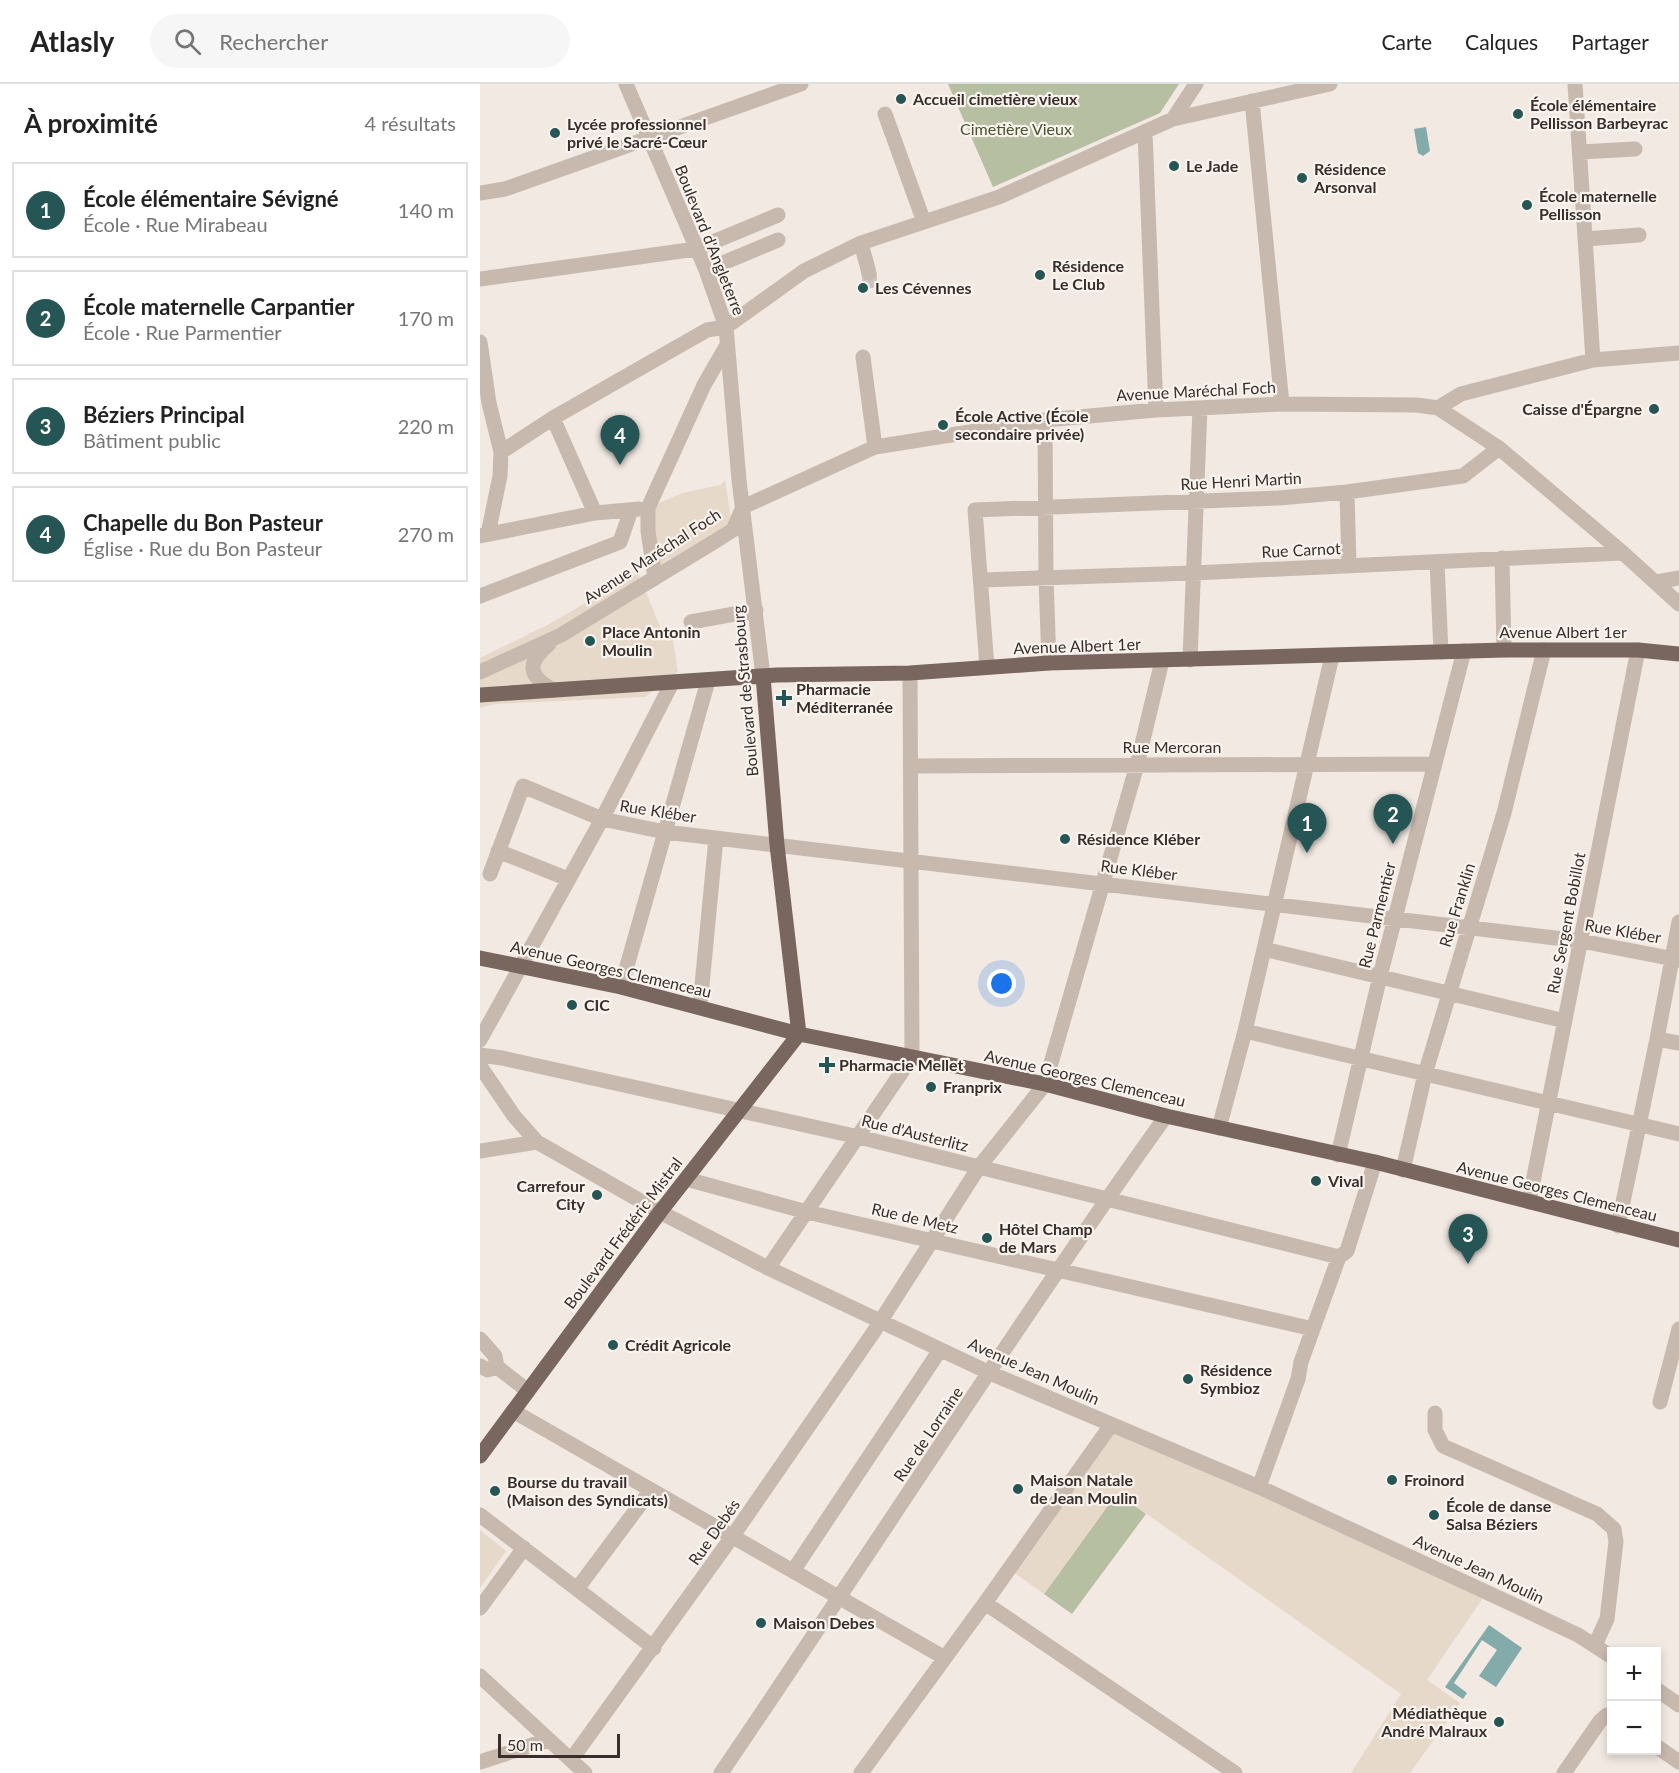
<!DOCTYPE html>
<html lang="fr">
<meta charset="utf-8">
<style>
body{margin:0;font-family:Lato,sans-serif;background:#f6f6f6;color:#222}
.controls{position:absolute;right:18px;bottom:18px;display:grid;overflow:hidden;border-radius:0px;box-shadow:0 3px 9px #0003}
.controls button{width:54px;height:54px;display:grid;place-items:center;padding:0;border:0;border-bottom:2px solid #e0e0e0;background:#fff;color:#222;font:30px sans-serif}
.scale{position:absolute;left:18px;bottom:15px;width:122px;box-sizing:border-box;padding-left:6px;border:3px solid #382f2c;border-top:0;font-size:16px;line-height:21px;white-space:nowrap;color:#382f2c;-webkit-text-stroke:4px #f9f3ee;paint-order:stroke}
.you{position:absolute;left:522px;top:900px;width:21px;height:21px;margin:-15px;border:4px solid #fff;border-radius:50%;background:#1a73e8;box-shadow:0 0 0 9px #1a73e833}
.badge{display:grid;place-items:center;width:39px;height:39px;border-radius:50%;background:#265555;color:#fff;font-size:20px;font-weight:700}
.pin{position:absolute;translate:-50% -50px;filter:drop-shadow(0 2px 3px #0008)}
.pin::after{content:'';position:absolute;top:32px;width:21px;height:18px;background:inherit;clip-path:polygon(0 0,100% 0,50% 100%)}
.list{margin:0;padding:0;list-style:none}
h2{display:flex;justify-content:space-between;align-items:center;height:78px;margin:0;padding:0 24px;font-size:26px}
h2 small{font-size:20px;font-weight:400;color:#767676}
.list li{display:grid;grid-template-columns:39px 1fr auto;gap:18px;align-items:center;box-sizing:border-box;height:96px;margin:0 12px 12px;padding:0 12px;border:2px solid #e0e0e0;border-radius:0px}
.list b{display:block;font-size:22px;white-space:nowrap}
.list p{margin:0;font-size:20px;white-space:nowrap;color:#767676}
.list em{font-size:20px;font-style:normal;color:#767676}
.icon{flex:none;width:33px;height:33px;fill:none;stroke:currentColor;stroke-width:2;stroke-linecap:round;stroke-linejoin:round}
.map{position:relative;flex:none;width:1199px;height:1689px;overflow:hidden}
header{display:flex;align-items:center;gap:36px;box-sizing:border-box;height:84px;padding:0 30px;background:#fff;border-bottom:2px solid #e0e0e0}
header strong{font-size:28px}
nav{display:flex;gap:33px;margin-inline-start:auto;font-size:21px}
.search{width:420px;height:54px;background:#f6f6f6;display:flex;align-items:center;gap:15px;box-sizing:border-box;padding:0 21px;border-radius:33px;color:#767676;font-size:22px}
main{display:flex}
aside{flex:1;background:#fff}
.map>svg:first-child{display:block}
</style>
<header>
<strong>Atlasly</strong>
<div class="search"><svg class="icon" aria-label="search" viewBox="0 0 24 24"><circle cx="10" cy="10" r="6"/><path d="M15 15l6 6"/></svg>Rechercher</div>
<nav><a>Carte</a><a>Calques</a><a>Partager</a></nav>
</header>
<main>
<aside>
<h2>À proximité<small>4 résultats</small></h2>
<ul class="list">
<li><span class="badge">1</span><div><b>École élémentaire Sévigné</b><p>École · Rue Mirabeau</p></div><em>140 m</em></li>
<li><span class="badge">2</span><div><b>École maternelle Carpantier</b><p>École · Rue Parmentier</p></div><em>170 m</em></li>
<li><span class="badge">3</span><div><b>Béziers Principal</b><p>Bâtiment public</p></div><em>220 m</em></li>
<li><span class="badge">4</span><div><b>Chapelle du Bon Pasteur</b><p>Église · Rue du Bon Pasteur</p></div><em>270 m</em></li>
</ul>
</aside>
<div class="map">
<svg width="1199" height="1689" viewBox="0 0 1199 1689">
<rect width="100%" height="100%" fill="#f1e9e2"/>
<!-- green -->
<path fill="#b7bfa3" d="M468 0H699L680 29 513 103Z
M637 1409 666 1430 592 1530 564 1510Z"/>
<!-- plaza -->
<path fill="#e7d9ca" d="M245 396 253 446 175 494 168 424 202 409 241 401Z
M158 489 186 557 193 556 198 588 165 613 15 620 0 624V574L69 540Z
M631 1341 1007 1508 947 1596 980 1619 930 1689H871L921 1610 637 1409 564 1510 529 1485Z
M0 1446 26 1467 0 1504Z"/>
<!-- water -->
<path fill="#83abaa" d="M946 43 950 67 943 72 938 69 934 45Z
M1009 1541 1042 1564 1016 1603 999 1592 1017 1566 1002 1556 974 1599 987 1609 983 1615 965 1603Z"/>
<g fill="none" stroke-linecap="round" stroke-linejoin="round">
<!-- minor-tunnel -->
<path stroke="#ccc4be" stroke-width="15" stroke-dasharray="15 8" stroke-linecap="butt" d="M389 189 391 209"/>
<!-- minor -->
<path stroke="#c8b9ae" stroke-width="15" d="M146 0 226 186 246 243 259 396 283 592
M1095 0 1113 276
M772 17 802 320
M405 30 444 138
M693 35 716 0
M665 48 676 326
M1100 68 1155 65
M0 109 25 105 321 0
M1105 155 1159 151
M381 159 389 189
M226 186 298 156
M0 195 216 165 298 131
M0 258 9 319 21 368 20 392 8 450
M383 273 395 363
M958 324 981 310 1113 276 1199 269
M73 334 115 429
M565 336 566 494 569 579
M21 368 73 334 227 246 246 243 324 187 381 159 519 113 693 35 850 0
M867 408 869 482
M0 452 115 429 159 425
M1022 474 1024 566
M957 478 961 568
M175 494 168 447V424L224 301 247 261
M501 496 714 489 1143 469
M1177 498 1199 494
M0 512 140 458 151 426
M211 538 276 526
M69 560C47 579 47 591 73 606
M710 576 720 324
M507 583 495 426 799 414 867 408 983 392 1019 364
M0 588 81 551 237 456 253 446 263 423 395 363 565 336 676 326 802 320 937 321 958 324 1019 364 1143 469 1199 520
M431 682 954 680
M18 767 88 795
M10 790 43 702 122 735 185 748 1101 857 1199 876
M784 865 1085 937
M141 903 228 597
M220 922 236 754
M765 947 1199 1050
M1177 955 1199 959
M0 956 122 735 192 599
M0 971 22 974 379 1053 859 1173
M0 982 34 1032 57 1058 180 1128 288 1184 510 1289 779 1403 1047 1527 1098 1551 1132 1573
M739 1044 765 947 852 572
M0 1067 57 1058
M858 1071 900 892 984 567
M923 1086 945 990 1024 729 1064 566
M206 1095 327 1128 833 1245
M1049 1118 1158 566
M1138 1142 1177 955 1199 838
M288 1184 432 973 430 589
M0 1255 15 1272 17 1283 48 1307
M0 1282 8 1286 17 1283
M1180 1318 1199 1245
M33 1327 465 1574
M955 1329V1346L963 1362 1117 1430 1134 1445 1136 1458 1127 1535 1115 1561
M779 1403 818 1295 821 1278 859 1173 867 1167 895 1078
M0 1431 174 1564
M313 1487 460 1266
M97 1505 171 1406
M505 1519 755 1689
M0 1524 44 1464
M0 1592 105 1689
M1176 1605 1199 1621
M1176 1662 1199 1678
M91 1676 252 1453 393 1249 499 1083 565 1000 657 681 682 577
M0 1678 68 1656
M241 1689C390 1470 532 1247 686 1032
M381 1689 505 1519 631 1341
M1084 1689 1120 1637 1127 1631 1132 1633"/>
<!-- major -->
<path stroke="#78665f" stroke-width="15" d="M283 592 297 761 319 950
M0 611 297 591 430 589 569 579 1024 566H1158L1199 570
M0 874 141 903 319 950 565 1000 686 1032 895 1078 1199 1156
M0 1372 180 1128 319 950"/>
</g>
<!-- markers -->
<g fill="#265555" stroke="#f9f3ee" stroke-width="2">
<circle cx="421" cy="15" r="6"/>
<circle cx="1038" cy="30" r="6"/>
<circle cx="75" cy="49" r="6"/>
<circle cx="694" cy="82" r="6"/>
<circle cx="822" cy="94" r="6"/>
<circle cx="1047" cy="121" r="6"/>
<circle cx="560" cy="191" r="6"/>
<circle cx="383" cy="204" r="6"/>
<circle cx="1174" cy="325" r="6"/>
<circle cx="463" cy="341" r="6"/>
<circle cx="110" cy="557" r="6"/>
<path d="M301 605h6v6h6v6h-6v6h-6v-6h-6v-6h6z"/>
<circle cx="585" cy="755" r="6"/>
<circle cx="92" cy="921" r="6"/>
<path d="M344 972h6v6h6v6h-6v6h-6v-6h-6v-6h6z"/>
<circle cx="451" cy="1003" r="6"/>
<circle cx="836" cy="1097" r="6"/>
<circle cx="117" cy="1111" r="6"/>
<circle cx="507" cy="1154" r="6"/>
<circle cx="133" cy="1261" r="6"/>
<circle cx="708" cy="1295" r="6"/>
<circle cx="912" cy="1396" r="6"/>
<circle cx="538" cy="1405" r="6"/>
<circle cx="15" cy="1407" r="6"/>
<circle cx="954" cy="1431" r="6"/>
<circle cx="281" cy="1539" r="6"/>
<circle cx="1019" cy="1638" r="6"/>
</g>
<g text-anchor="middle" stroke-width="4.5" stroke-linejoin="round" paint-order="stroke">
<!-- poi labels -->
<g font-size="16" font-weight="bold" fill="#382f2c" stroke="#f9f3ee" text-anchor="start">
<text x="433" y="21">Accueil cimetière vieux</text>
<text x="1050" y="27">École élémentaire<tspan x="1050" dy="18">Pellisson Barbeyrac</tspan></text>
<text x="87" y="46">Lycée professionnel<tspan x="87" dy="18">privé le Sacré-Cœur</tspan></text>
<text x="706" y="88">Le Jade</text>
<text x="834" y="91">Résidence<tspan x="834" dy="18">Arsonval</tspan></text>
<text x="1059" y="118">École maternelle<tspan x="1059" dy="18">Pellisson</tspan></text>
<text x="572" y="188">Résidence<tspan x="572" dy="18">Le Club</tspan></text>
<text x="395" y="210">Les Cévennes</text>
<text x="1162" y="331" text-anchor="end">Caisse d'Épargne</text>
<text x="475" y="338">École Active (École<tspan x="475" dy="18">secondaire privée)</tspan></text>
<text x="122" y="554">Place Antonin<tspan x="122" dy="18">Moulin</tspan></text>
<text x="316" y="611">Pharmacie<tspan x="316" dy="18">Méditerranée</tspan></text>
<text x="597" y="761">Résidence Kléber</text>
<text x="104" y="927">CIC</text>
<text x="359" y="987">Pharmacie Mellet</text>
<text x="463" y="1009">Franprix</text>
<text x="848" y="1103">Vival</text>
<text x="105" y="1108" text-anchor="end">Carrefour<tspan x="105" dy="18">City</tspan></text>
<text x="519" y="1151">Hôtel Champ<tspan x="519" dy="18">de Mars</tspan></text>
<text x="145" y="1267">Crédit Agricole</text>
<text x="720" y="1292">Résidence<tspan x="720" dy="18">Symbioz</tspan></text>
<text x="550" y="1402">Maison Natale<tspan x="550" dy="18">de Jean Moulin</tspan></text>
<text x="924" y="1402">Froinord</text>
<text x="27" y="1404">Bourse du travail<tspan x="27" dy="18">(Maison des Syndicats)</tspan></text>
<text x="966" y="1428">École de danse<tspan x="966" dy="18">Salsa Béziers</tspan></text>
<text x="293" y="1545">Maison Debes</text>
<text x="1007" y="1635" text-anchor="end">Médiathèque<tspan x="1007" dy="18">André Malraux</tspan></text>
</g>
<!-- park labels -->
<g font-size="16" fill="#495332" stroke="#f9f3ee">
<text x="536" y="51">Cimetière Vieux</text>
</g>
<!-- street labels -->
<g font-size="16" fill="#382f2c" stroke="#f9f3ee">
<text transform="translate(230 156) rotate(68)" y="6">Boulevard d'Angleterre</text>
<text transform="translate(716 307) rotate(-3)" y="6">Avenue Maréchal Foch</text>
<text transform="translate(761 397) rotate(-3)" y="6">Rue Henri Martin</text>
<text transform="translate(821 466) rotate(-3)" y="6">Rue Carnot</text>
<text transform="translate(172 472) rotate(-33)" y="6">Avenue Maréchal Foch</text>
<text x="1083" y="554">Avenue Albert 1er</text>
<text transform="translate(597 562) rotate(-2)" y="6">Avenue Albert 1er</text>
<text transform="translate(265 607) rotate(-95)" y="6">Boulevard de Strasbourg</text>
<text x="692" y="669">Rue Mercoran</text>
<text transform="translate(178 727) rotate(9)" y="6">Rue Kléber</text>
<text transform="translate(659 786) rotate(7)" y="6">Rue Kléber</text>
<text transform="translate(977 821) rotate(-73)" y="6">Rue Franklin</text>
<text transform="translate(897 831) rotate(-76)" y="6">Rue Parmentier</text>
<text transform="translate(1086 839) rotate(-79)" y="6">Rue Sergent Bobillot</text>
<text transform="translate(1143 847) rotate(10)" y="6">Rue Kléber</text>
<text transform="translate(131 885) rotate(13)" y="6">Avenue Georges Clemenceau</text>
<text transform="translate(605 994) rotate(13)" y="6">Avenue Georges Clemenceau</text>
<text transform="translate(435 1049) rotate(14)" y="6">Rue d'Austerlitz</text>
<text transform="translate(1077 1107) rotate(14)" y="6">Avenue Georges Clemenceau</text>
<text transform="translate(435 1134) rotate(13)" y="6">Rue de Metz</text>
<text transform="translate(143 1149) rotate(-53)" y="6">Boulevard Frédéric Mistral</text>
<text transform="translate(554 1287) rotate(24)" y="6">Avenue Jean Moulin</text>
<text transform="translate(448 1350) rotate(-56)" y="6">Rue de Lorraine</text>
<text transform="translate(234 1448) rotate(-55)" y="6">Rue Debés</text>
<text transform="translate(999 1485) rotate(25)" y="6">Avenue Jean Moulin</text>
</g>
</g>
</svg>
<div class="controls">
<button>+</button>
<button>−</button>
</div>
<div class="scale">50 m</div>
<div class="you"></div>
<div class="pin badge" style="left:827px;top:769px">1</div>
<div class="pin badge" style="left:913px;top:760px">2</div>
<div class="pin badge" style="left:988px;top:1180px">3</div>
<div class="pin badge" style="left:140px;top:381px">4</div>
</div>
</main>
